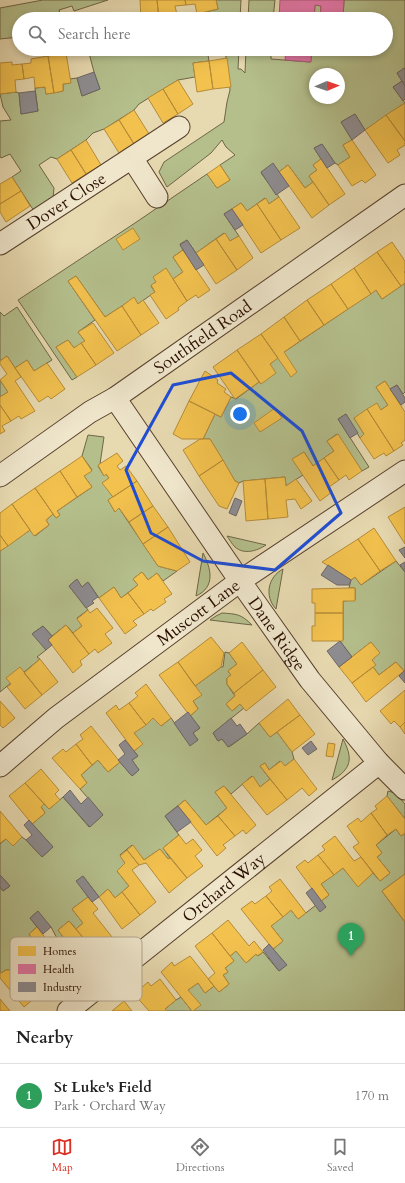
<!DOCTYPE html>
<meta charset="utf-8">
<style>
body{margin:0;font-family:Cardo,serif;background:#f2f2f2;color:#222}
.compass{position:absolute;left:309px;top:68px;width:36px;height:36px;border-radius:50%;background:#fff;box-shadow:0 2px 6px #0003;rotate:88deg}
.you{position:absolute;left:240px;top:414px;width:14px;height:14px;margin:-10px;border:3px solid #fff;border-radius:50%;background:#1a73e8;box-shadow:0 0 0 6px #1a73e833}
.badge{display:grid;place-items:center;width:26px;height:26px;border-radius:50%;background:#d93025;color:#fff;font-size:13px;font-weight:700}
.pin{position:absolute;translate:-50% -33px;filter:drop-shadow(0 1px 2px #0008)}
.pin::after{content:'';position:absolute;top:21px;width:14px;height:12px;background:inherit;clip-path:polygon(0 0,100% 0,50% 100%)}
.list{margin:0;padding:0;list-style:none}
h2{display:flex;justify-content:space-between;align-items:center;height:52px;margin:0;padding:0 16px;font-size:17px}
h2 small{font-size:13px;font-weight:400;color:#767676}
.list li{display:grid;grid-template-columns:26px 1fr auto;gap:12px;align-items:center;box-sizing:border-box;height:64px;padding:0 16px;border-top:1px solid #e0e0e0}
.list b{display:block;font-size:15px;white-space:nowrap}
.list p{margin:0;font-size:13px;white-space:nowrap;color:#767676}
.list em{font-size:13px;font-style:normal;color:#767676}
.icon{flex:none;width:22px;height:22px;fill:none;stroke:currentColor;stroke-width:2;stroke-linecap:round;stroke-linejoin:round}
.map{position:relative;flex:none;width:405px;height:1011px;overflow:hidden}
.search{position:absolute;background:#fff;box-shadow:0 2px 6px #0003;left:12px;right:12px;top:12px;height:44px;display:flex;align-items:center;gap:10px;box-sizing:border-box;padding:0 14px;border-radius:22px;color:#767676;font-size:15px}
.sheet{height:116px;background:#fff}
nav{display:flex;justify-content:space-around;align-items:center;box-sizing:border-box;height:56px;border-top:1px solid #e0e0e0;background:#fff;font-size:11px;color:#767676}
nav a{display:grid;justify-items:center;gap:2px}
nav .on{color:#d93025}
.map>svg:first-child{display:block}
</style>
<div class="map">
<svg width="405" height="1011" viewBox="0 0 405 1011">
<rect width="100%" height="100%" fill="#e7d9b0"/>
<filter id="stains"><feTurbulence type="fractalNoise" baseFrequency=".005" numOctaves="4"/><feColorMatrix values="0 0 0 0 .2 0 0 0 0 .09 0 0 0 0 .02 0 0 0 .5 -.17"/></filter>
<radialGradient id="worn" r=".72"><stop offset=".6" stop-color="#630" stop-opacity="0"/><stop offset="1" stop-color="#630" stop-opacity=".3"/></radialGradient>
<!-- green -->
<path fill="#b4bf8c" stroke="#6e6646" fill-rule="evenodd" d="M43 0H108L74 11 72 6 59 10 62 19H19V37L0 39V8Z
M216 0H241L240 19H197V14L218 9Z
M249 0H275L273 19H248Z
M344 0H405V69H404L397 73 402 81 393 87 405 103 365 130 355 114 341 122 352 140 343 145 350 157 338 165 335 163 322 144 314 148 321 159 313 165 317 170 309 176 313 182 305 188 288 165 279 172 273 164 261 173 279 197 269 204 265 198 247 211 241 203 224 214 239 236 230 241 224 233 196 253 187 240 180 244 183 250 173 257 183 272 173 279 156 282 151 286 155 292 138 304 134 298 105 317 76 276 68 281 95 320 78 332 85 341 74 348 68 340 56 347 77 377 72 380 18 300 135 223 207 174 217 188 230 180 220 165 235 155 226 147 222 140 211 153 167 187 159 172 164 162 224 122 227 102 230 90 225 49H239L238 69H241L245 73 246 49H271V59L310 62 312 49H386V19H343ZM315 74H339V98H315Z
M315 5 321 6 320 19H314Z
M88 49H129V51L135 49H207L209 61 193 63 195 77 178 80 139 104 134 110 104 129 93 133 86 140 57 159 51 157 39 165 54 188 53 198 34 211 12 177 21 171 10 154 1 158 0 156V121L11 120 3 107 0 94 16 92 19 93 21 114 38 111 35 88 45 87 46 94 63 91V84L70 83V79L77 78 82 96 100 89 94 72Z
M405 283V392L403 394 397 385 390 389 385 381 376 387 388 405 381 410 354 418 364 434 360 438 346 414 338 419 369 467 362 471 337 434 327 441 334 451 313 466 304 452 293 459 303 475 286 486 285 477 243 481 239 483 235 481 210 439H203L215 414 221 417 231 397 236 399 259 382 261 384 270 364 284 352 376 290 382 299Z
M17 307 52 360 34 371 27 360 15 368 7 356 0 361V312L4 316Z
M0 380 8 392 0 397Z
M88 435 104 437 100 464 98 466 104 476 106 474 109 478 103 483 113 497 108 500 115 512 119 508 158 566 177 571 163 581 157 573 148 580 142 572 133 579 138 585 121 598 114 587 99 598 88 582 82 587 76 580 69 586 88 610 77 618 82 626 73 633 66 625 52 636 43 626 33 633 46 650 37 657 40 659 0 692V551L30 530 35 536 49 525 46 520 53 514 56 518 60 515 57 511 92 487 84 476 92 470 82 456Z
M227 536 266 545C257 551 244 555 235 547 232 544 229 539 227 536Z
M203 553C211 568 216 587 196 596Z
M396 561 405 572V670L404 671 396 662 379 675 373 667 372 660 379 653 371 642 352 657 340 641 343 640V601L355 600V588H349L351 580 355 577 361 585Z
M283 569 276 609C264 596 268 577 283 569Z
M222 613C237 614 241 614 252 625L210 620 216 616Z
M225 652 229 653 237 664 228 671 231 675 227 678V684L235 696 226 704 232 711 240 704 244 708 213 733 218 741 222 739 229 747 247 734 259 723 270 737 277 732 292 752 294 759 285 766 280 761 269 770 265 763 260 766 270 779 260 787 252 776 231 794 224 786 215 792 227 808 206 825 185 800 165 816 179 835 163 848 170 858 168 859 160 849 144 860 132 845 120 855 125 863 117 871 129 886 115 898 108 889 99 897 83 876 77 881 88 897 72 909 83 923 76 929 69 921 58 930 64 938 59 942 51 927 37 912 30 918 37 927 29 934 35 943 25 951 32 961 15 975 11 970H6L1 973 0 972V887L3 891 10 886 0 875V844L6 839 13 846 22 837 26 840 42 857 53 847 32 824 45 813 41 807 44 804 49 809 63 797 89 827 103 815 80 789 87 783 81 775 98 760 108 772 120 762 132 776 139 770 132 760 138 756 134 751 142 744 134 733 153 718 161 726 171 718 190 745 198 740 193 733 200 728 190 716 198 709 193 701 201 695 195 686 221 667H223Z
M343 739C353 758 352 769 332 780Z
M388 791 395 793 405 804V819L387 796Z
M396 829 401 836 405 833V874L382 891 405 922V1011H193L188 990 198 983 205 993 214 986 219 992 229 984 223 975 228 972 225 968 234 961 230 956 236 951 246 963 256 954 258 956 263 952 279 971 286 965 273 949 283 941 271 926 291 910 298 919 329 895 321 884 343 868 358 886 373 873 380 881 390 873 377 857 382 853 376 845Z
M181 997 192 1011H167L165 1009 176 1000Z"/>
<!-- homes -->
<path fill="#f2c14e" stroke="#b68b37" d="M140 0H157L159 19H141Z
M157 0H185L186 5 175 6 178 19H159Z
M185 0H216L218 9 197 14 195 4 186 5Z
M111 14 112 19H96Z
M66 53 71 83 63 84V91L54 93 48 56Z
M48 56 54 93 46 94 45 87 35 88 34 77 24 79 22 64 31 63V59Z
M227 58 231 87 213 89 209 61Z
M209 61 213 89 197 92 193 63Z
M12 62V65L22 64 24 79 15 80 16 92 0 94V63Z
M178 80 193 104 178 114 163 89Z
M163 89 178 114 163 123 148 98Z
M405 103V141L386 115Z
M134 110 149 134 134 144 119 120Z
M386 115 405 141V145L397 150 400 155 388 163 365 130Z
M119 120 134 144 119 153 104 129Z
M86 140 101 165 86 174 71 150Z
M352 140 376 175 365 183 362 180 352 186 338 165 350 157 343 145Z
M71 150 86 174 72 183 57 159Z
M321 159 345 194 329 205 309 176 317 170 313 165Z
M220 165 230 180 217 188 207 174Z
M288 165 305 188 313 182 329 205 312 218 279 172Z
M12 177 21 191 0 204V184Z
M21 191 30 206 6 222 0 212V204Z
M279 197 300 228 281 240 257 204 266 198 269 204Z
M241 203 247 211 257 204 281 240 261 253 232 209Z
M133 228 140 239 123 250 116 239Z
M225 233 230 241 239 236 253 258 237 270 216 239Z
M216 239 237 270 216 284 196 253Z
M392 242 405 261V271L404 272 405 273V283L401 286 377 252Z
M183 250 210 290 198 298 196 295 187 301 173 279 183 272 173 257Z
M377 252 401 286 382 299 376 290 371 294 354 268Z
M166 268 187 301 178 308 179 310 166 319 150 295 155 292 151 285 156 282 153 277Z
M354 268 371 294 348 309 331 284Z
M76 276 105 317 122 306 141 335 117 351 68 281Z
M331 284 348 309 324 325 307 300Z
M134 297 138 304 143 300 159 323 141 335 122 306Z
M307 300 324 325 300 341 284 317Z
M284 317 300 341 284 352 297 372 291 377 261 334Z
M93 323 114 353 96 365 81 343 85 341 78 332Z
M261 334 278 358 270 364 276 373 261 384 237 350Z
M68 340 74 348 81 343 96 365 77 377 56 347Z
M237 350 259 382 235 399 213 367Z
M7 356 21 377 15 381 35 411 21 419 19 416 11 421 0 405V397L8 392 0 380 7 374 0 364V361Z
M27 360 34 371 47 363 65 389 51 399 48 396 39 402 15 368Z
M205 371 218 380 217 383 226 389 224 392 231 397 221 417 189 401Z
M385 381 405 412V440L401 443 403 445 394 451 367 409 377 403 381 410 388 405 376 387Z
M189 401 215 414 203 439H182L173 434Z
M0 405 11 421 2 426 5 431 0 434Z
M275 408 282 418 260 432 254 423Z
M367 409 394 451 386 456 384 453 374 459 360 438 364 434 354 418Z
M338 434 362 471 349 480 346 475 339 480 324 458 334 451 327 441Z
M200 439H210L223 460 199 476 183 450Z
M304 452 313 466 324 458 339 480 329 487 332 492 320 501 292 459Z
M117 453 123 461 117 466 120 470 126 466 137 481 113 497 102 483 109 478 106 474 104 476 98 465Z
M82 456 92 471 84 476 92 487 77 497 60 471Z
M223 460 235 481 239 483 227 509 219 506 199 476Z
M60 471 77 497 57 511 60 515 56 518 35 488Z
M285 477 286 486 296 479 312 501 301 509 295 499 286 500 288 517 268 519 265 479Z
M265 479 268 519 246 521 243 481Z
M137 481 153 506 129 522 119 508 115 512 108 500Z
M35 488 53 514 46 520 49 525 34 536 12 504Z
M12 504 30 530 8 546 0 535V513Z
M153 506 168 527 143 544 129 522Z
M405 507V544L388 517Z
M168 527 190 562 177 571 158 566 143 544Z
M374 528 396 561 380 571 358 539Z
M0 535 8 546 0 551Z
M358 539 380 571 361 585 355 577 351 580 322 562Z
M142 572 148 580 157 573 172 594 164 599 166 602 153 611 151 609 144 614 128 593 138 585 133 579Z
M114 587 121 598 128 593 144 614 133 621 137 625 125 634 99 598Z
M349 588H355V601H343V613H315V603H312V589Z
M97 608 113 628 105 634 112 643 98 653 95 649 89 654 73 633 82 626 77 619 88 610 90 613Z
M315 613H343V641H312V626H315Z
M66 625 89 654 80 661 82 665 73 673 48 640Z
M211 637 224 653 221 667 195 686 178 662Z
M242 642 263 670 234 693 227 684V678L231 675 228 671 237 664 229 653Z
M371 642 380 653 372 660 376 665 352 683 339 667Z
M40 659 58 682 42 695 24 673Z
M178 662 202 695 193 701 198 709 190 716 159 675Z
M396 662 404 671 366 702 352 683 373 667 379 675Z
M20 667 42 695 25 709 7 687 11 684 6 678Z
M263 670 276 687 246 711 240 704 232 711 226 704 235 696 234 693Z
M146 684 171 718 161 726 153 718 146 725 129 703 138 696 135 693Z
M405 690V722L400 727 394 721 391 724 380 711Z
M288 699 300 715 270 737 259 723Z
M0 701 15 718 3 728 0 725Z
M129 703 146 725 134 733 143 744 134 751 106 713 116 705 119 710Z
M300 715 315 734 292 752 277 732Z
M405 722V734L400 727Z
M91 726 120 762 108 772 98 760 92 765 76 744 83 739 80 735Z
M328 743 335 744 333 757 326 756Z
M76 744 92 765 81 775 87 783 80 789 52 758 63 749 66 752Z
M294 759 317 789 309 796 302 788 287 800 260 766 265 763 269 770 281 761 285 766Z
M41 769 59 790 55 794 60 800 49 809 25 783Z
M253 776 260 787 270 779 287 800 267 815 242 784Z
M25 783 44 804 41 807 45 813 32 824 9 796Z
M224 786 256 825 246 834 243 830 235 836 218 816 227 808 215 792Z
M387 796 405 819V833L401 836 396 829 387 835 371 813 377 809 375 806Z
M185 800 206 825 218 816 235 836 223 845 226 848 217 856 178 806Z
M0 811 22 837 13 846 6 839 0 843Z
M371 813 387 835 376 845 382 853 377 857 390 873 380 881 353 847 359 843 347 826 358 818 361 822Z
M179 835 186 844 193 839 202 850 195 856 203 866 187 878 163 848Z
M335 836 354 861 361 857 373 873 358 887 343 868 334 875 318 855 325 850 322 846Z
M133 845 144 860 160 849 168 859 170 858 187 878 169 893 146 863 139 865 127 850Z
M127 850 139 865 132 870 156 902 140 915 122 892 129 886 117 871 125 863 120 856Z
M318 855 334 875 321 884 329 895 321 901 296 867 305 860 308 863Z
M405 874V922L382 891Z
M280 879 306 913 298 919 291 910 283 917 266 896 272 891 269 887Z
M108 889 115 898 122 892 140 915 122 929 99 897Z
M266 896 283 917 271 926 283 941 273 949 241 909 252 901 255 904Z
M88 897 98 909 93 913 112 937 95 952 76 929 83 923 72 909Z
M228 920 249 946 254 941 263 952 257 956 256 954 246 963 236 951 230 956 212 933Z
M69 921 95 952 77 967 59 942 64 938 58 930Z
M37 927 50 944 45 949 64 975 53 984 50 980 43 987 26 965 32 961 25 951 35 943 29 934Z
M212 933 234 961 225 968 228 972 223 975 229 984 219 992 208 979 215 973 195 946Z
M190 956 214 986 205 993 198 983 188 990 201 1005 193 1011H192L161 972 172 962 174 966Z
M26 965 43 987 34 995 36 997 24 1007 0 978V972L1 973 6 970H11L15 975Z
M160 979 176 1000 165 1009 167 1011H149L134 994 148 982 151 986Z
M0 999 10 1011H0Z
M124 1001 132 1011H112Z"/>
<!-- health -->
<path fill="#e377a8" stroke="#ab5876" d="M280 0H344L343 19H320L321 6 315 5 314 19H279Z
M286 49H312L311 62 285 60Z"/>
<!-- industry -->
<path fill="#8d8d92" stroke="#6f6766" d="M404 68 405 69V86L397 73Z
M94 72 100 89 82 96 77 78Z
M402 81 405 86V99L403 101 393 87Z
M35 91 38 111 21 114 19 93Z
M355 114 365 130 352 140 341 122Z
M322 144 335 163 327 168 314 148Z
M273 163 289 186 276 195 261 172Z
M232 209 243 225 235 230 224 214Z
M187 240 204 265 196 270 180 245Z
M397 385 405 398V402L401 405 390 389Z
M346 414 358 433 350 438 338 419Z
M235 498 242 501 236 516 229 513Z
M405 547V558L399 550Z
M405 562V572L400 565Z
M328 565 351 580 349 585H337L321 575Z
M77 579 82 587 88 582 98 597 92 601 94 603 86 608 69 586Z
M43 626 52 636 48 640 52 645 46 650 32 634Z
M340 641 352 657 339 667 327 651Z
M405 670V683L399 676Z
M188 712 200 728 193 733 198 740 190 746 174 723Z
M231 718 237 726 240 724 247 734 228 747 222 739 218 741 213 733Z
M125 740 138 756 132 760 139 770 132 776 118 760 125 754 119 745Z
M311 741 317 749 308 755 302 748Z
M70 790 81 804 88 797 103 815 90 827 63 797Z
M178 806 191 822 177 832 165 816Z
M29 820 53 847 42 857 26 840 32 835 24 825Z
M0 875 10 886 3 891 0 887Z
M83 876 99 897 92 902 76 881Z
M312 888 326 907 320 912 306 893Z
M38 911 51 927 43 934 30 918Z
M269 944 287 965 279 971 263 950Z"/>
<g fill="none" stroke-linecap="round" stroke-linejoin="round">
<defs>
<g id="minor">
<path d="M132 158 157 197"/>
<path id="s1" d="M0 244 179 127"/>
<path id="s2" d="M115 398 240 581 310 680 379 763 405 789"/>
<path id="s3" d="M0 476 90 412 115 398 405 195"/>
<path id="s4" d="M0 766 56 718 240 581 405 471"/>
<path id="s5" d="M68 1011 379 763"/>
</g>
</defs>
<!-- minor casing -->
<use href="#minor" stroke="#58412d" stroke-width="23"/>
<!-- minor -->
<use href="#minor" stroke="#efe6cc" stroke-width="21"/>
</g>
<!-- marked area -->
<path fill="none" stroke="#1d4ed8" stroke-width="3" stroke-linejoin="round" d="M231 373 302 431 341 513 275 570 203 561 151 533 126 470 173 385Z"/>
<g text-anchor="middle" stroke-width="4" stroke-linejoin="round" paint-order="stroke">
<!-- street labels -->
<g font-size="17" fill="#290e01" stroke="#efe6cc">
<text dy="6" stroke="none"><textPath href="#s1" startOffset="79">Dover Close</textPath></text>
<text dy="6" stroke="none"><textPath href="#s3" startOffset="246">Southfield Road</textPath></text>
<text dy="6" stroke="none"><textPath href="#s4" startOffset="251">Muscott Lane</textPath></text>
<text dy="6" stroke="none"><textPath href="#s2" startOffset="286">Dane Ridge</textPath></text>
<text dy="6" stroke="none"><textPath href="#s5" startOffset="199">Orchard Way</textPath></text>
</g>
</g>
<!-- legend -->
<rect x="10" y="937" width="132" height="64" rx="6" fill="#efe6cc" stroke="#b4a58f" stroke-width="1"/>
<rect x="18" y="946" width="18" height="10" fill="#f2c14e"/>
<rect x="18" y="964" width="18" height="10" fill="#e377a8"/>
<rect x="18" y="982" width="18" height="10" fill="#8d8d92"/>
<g font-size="11" fill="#290e01">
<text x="43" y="955">Homes</text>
<text x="43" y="973">Health</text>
<text x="43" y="991">Industry</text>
</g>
<rect width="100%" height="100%" filter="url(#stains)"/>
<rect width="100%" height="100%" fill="url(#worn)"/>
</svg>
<svg class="compass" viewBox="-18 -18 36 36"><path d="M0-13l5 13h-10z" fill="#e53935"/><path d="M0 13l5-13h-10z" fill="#767676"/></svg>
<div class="you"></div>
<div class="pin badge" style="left:351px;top:956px;background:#2e9e5b">1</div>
<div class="search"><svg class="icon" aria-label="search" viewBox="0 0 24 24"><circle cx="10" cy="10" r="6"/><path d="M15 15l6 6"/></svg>Search here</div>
</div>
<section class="sheet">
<h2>Nearby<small></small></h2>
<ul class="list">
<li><span class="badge" style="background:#2e9e5b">1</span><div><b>St Luke's Field</b><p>Park · Orchard Way</p></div><em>170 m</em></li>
</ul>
</section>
<nav>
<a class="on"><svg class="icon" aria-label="map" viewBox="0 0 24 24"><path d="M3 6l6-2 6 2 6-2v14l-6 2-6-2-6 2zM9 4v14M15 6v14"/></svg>Map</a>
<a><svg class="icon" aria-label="directions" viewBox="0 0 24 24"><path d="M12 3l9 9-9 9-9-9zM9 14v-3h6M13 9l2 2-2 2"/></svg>Directions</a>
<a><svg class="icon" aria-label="saved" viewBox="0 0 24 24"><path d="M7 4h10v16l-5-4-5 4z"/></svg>Saved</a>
</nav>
